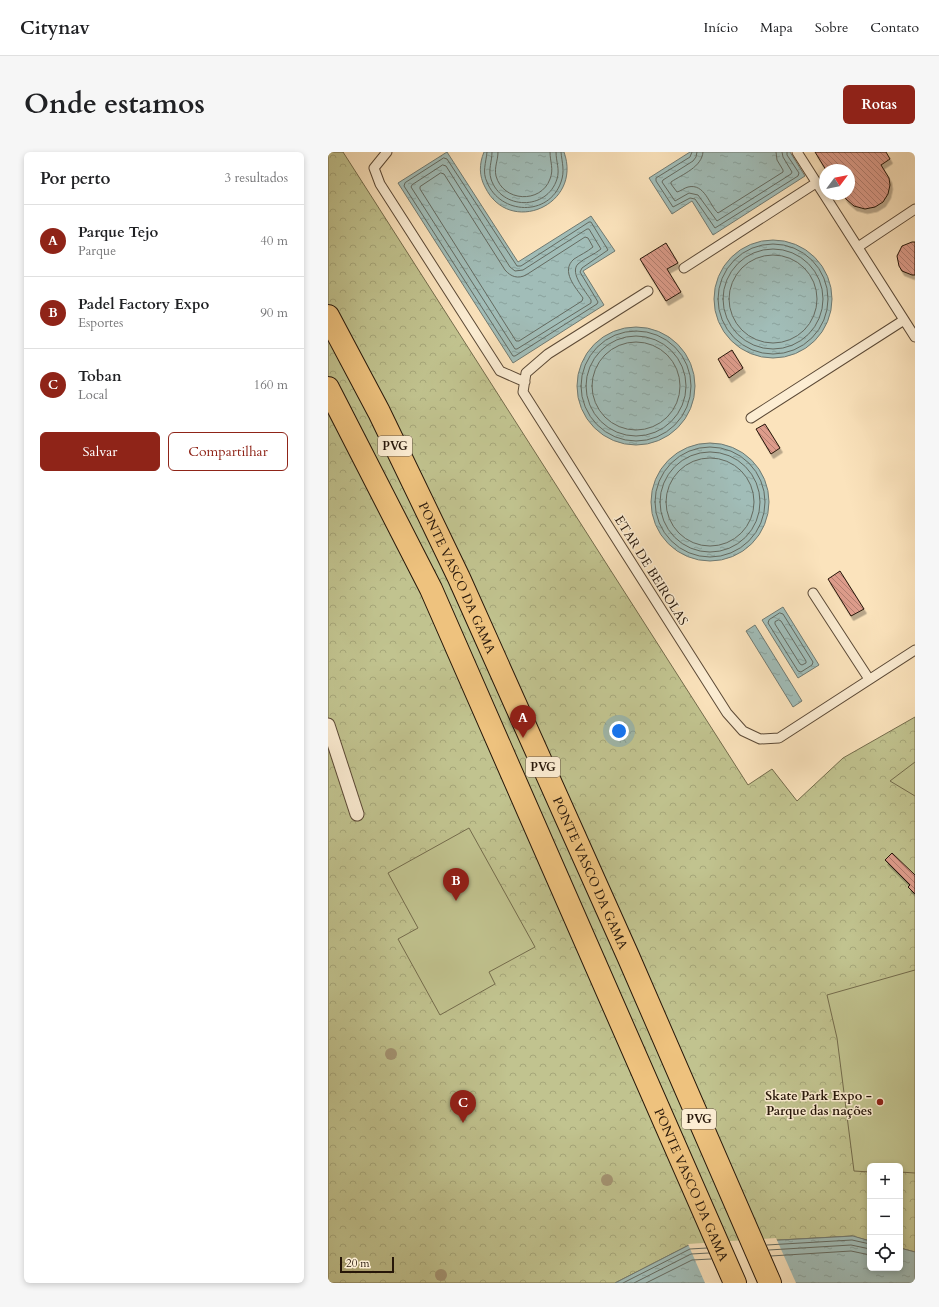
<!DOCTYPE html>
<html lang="pt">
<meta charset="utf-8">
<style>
body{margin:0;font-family:Cardo,serif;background:#f6f6f6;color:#202124}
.controls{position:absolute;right:12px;bottom:12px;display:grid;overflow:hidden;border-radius:6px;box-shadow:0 2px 6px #0003}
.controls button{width:36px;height:36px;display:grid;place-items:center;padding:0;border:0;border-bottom:1px solid #e0e0e0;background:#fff;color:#202124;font:20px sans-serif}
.compass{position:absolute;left:491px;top:12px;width:36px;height:36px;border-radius:50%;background:#fff;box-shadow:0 2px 6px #0003;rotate:58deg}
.scale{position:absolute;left:12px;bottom:10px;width:54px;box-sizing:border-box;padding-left:4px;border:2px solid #261609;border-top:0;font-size:11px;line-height:14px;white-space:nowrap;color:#261609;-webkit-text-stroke:3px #fcedd3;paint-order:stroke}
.you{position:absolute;left:291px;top:579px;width:14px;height:14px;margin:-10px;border:3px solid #fff;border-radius:50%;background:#1a73e8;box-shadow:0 0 0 6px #1a73e833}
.badge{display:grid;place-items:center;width:26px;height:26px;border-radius:50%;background:#8f2418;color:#fff;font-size:13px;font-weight:700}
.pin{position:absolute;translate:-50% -33px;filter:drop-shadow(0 1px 2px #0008)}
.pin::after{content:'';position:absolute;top:21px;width:14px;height:12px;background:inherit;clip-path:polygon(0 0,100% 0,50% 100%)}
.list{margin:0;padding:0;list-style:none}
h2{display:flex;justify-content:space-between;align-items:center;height:52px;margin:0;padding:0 16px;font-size:17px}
h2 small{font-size:13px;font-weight:400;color:#757577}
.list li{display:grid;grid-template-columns:26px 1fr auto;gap:12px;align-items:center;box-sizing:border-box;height:72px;padding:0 16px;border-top:1px solid #e0e0e0}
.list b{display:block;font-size:15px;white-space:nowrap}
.list p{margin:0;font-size:13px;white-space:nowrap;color:#757577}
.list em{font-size:13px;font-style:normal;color:#757577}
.actions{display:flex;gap:8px;padding:12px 16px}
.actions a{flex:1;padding:9px 0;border:1px solid #8f2418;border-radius:6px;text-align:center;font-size:14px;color:#8f2418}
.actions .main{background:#8f2418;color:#fff}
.icon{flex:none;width:22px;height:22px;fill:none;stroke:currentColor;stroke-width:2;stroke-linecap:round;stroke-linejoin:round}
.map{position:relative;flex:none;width:587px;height:1131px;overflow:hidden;border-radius:6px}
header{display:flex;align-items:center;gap:24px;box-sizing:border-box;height:56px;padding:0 20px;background:#fff;border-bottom:1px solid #e0e0e0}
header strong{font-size:19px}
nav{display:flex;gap:22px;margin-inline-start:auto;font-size:14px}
.intro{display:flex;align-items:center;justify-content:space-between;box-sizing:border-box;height:96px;padding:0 24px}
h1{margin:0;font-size:28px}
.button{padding:10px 18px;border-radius:6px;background:#8f2418;color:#fff;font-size:14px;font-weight:700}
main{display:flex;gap:24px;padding:0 24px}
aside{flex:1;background:#fff;border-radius:6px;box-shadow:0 2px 6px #0003}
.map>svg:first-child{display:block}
</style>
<header>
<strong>Citynav</strong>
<nav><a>Início</a><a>Mapa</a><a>Sobre</a><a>Contato</a></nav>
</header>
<div class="intro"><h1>Onde estamos</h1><a class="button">Rotas</a></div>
<main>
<aside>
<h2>Por perto<small>3 resultados</small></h2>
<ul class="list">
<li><span class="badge">A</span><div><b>Parque Tejo</b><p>Parque</p></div><em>40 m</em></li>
<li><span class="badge">B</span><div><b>Padel Factory Expo</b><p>Esportes</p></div><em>90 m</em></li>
<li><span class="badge">C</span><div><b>Toban</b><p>Local</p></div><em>160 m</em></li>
</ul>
<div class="actions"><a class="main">Salvar</a><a>Compartilhar</a></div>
</aside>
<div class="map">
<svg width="587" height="1131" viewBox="0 0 587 1131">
<defs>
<pattern id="park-crowns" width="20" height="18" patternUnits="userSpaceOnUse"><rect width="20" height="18" fill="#c1c38f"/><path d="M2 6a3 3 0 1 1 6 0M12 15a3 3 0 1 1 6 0" fill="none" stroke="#a6a77a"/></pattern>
<pattern id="water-ripples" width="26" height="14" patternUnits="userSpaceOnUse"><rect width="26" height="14" fill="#a1bdb8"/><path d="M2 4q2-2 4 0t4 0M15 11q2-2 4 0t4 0" fill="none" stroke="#8aa29d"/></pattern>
<pattern id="building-back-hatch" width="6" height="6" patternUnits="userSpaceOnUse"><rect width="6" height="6" fill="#dd9c8b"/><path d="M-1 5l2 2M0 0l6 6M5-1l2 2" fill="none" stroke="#b37e70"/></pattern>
<filter id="shadow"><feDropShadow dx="2.5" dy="4.5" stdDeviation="0" flood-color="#0004"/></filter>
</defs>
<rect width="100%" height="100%" fill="#fbe3bc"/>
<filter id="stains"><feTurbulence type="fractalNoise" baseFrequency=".005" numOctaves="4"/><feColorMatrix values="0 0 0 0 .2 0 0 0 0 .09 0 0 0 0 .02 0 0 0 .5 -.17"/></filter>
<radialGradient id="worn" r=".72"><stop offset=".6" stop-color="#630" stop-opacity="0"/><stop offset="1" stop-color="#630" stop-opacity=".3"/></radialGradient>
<!-- park -->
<path fill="url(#park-crowns)" stroke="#746c4c" d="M0 0H15L420 633 444 617 469 649 515 606 587 565V1100L572 1096V1014H542V1089L524 1084 361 1093 287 1131H0Z"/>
<!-- pitch -->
<path fill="#c1c38f" stroke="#746c4c" d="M587 610V644L562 629Z
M141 676 207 795 161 820 167 832 112 863 70 787 90 776 60 721Z
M587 818V1021L572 1020V1014H542V1020L526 1019 509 886 499 843Z"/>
<!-- water -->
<path fill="url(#water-ripples)" stroke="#707a72" d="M119 0 190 110 263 64 287 99 255 119 276 153 185 211 70 31Z
M156 0H236C255 53 181 85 157 35 151 24 151 12 156 0Z
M362 0H462L477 24 385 83 364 49 344 62 321 26Z
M386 147a59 59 0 1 1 118 0a59 59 0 1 1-118 0Z
M249 234a59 59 0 1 1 118 0a59 59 0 1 1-118 0Z
M323 350a59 59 0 1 1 118 0a59 59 0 1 1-118 0Z
M455 455 491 513 470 526 434 468Z
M427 473 474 549 465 555 418 479Z
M525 1084 542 1089V1116H572V1096L587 1100V1131H287L361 1093Z"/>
<!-- pier -->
<path fill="#fbe3bc" d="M448 1086 468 1131H377L360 1092Z"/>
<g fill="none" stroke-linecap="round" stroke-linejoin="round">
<!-- shore -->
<path stroke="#646a60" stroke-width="1" d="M159 0C158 11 154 20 159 30 172 63 221 65 233 30 237 19 234 11 233 0
M164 0C164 10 160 17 163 27 173 58 219 59 229 27 232 17 228 10 228 0
M170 0C170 9 166 15 168 24 175 50 213 52 222 27 226 17 222 10 222 0
M364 0 362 5 328 26V29L345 55 362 46 367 47 387 76 470 24 471 21 459 3V0
M369 0 368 5 365 9 335 28 334 30 347 49 361 41 370 43 389 69 463 22 464 20 455 5 454 0
M375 0C374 15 355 22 343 30V32L349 40C353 39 356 36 360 35 377 31 381 53 390 61L455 20V18L449 8 448 0
M116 6 119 7 189 114H193L261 70H263L280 98 254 116 252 120 270 150 269 152 187 204H185L76 34 77 31Z
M115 13 118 14 182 115 187 119 195 118 259 77H261L273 97C266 103 256 106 250 112 241 121 258 140 263 148V151L189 197H187L83 35 84 33Z
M113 21 116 22 177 118C183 125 190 127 198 123L257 85 260 86 265 95C259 100 252 103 246 107 232 119 248 136 255 146L254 149 191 189H188L92 37V35Z
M390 147a55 55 0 1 1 110 0a55 55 0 1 1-110 0Z
M395 147a50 50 0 1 1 100 0a50 50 0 1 1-100 0Z
M401 147a44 44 0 1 1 88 0a44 44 0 1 1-88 0Z
M253 234a55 55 0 1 1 110 0a55 55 0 1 1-110 0Z
M258 234a50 50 0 1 1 100 0a50 50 0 1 1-100 0Z
M264 234a44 44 0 1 1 88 0a44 44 0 1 1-88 0Z
M327 350a55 55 0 1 1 110 0a55 55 0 1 1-110 0Z
M332 350a50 50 0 1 1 100 0a50 50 0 1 1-100 0Z
M338 350a44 44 0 1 1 88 0a44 44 0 1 1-88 0Z
M452 461 455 462 485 510 484 513 473 520 470 519 440 471 441 468Z
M451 468 453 469 478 509V511L474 513 472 512 447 472V470Z
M439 1093 524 1088 542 1092
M441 1098 523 1093 542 1097
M443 1104 523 1099 542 1103
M295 1131 362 1097 379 1096
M306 1131 363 1102 381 1101
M318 1131 364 1108 383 1107"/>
</g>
<!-- building -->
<path fill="url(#building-back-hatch)" stroke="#261609" filter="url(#shadow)" d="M487 0H558L562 7 553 13 561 26 562 33 560 42 555 50 547 55 537 57 526 54 518 47 515 42H521V18H498Z
M584 90H587V123H584L574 119 571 114 569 104 574 94Z
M338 91 350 111 339 117 353 140 338 149 312 107Z
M404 198 415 216 401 226 390 207Z
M437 272 452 296 443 302 428 277Z
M512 419 536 457 523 464 500 427Z
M564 701 587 723V742L580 735 582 733 557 708Z"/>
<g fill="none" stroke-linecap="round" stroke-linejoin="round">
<defs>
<path id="service" d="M59 0 46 16 52 32 172 219 197 230
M469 0 587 185
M530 95 587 57
M356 116 488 31
M320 139 220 202 198 221 195 240 399 561 415 579 432 587 451 586 587 498
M423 266 576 168
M485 441 541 527"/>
<path id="pedestrian" d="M0 573 29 662"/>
<g id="motorway">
<path id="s1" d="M0 164 51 260 131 426 300 804 442 1131"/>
<path id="s2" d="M0 236 103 437 407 1131"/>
</g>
</defs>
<!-- service casing -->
<use href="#service" stroke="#5b4936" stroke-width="11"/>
<!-- pedestrian casing -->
<use href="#pedestrian" stroke="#5b4936" stroke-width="15"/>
<!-- motorway casing -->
<use href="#motorway" stroke="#261609" stroke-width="24"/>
<!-- service -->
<use href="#service" stroke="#fcedd3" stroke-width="9"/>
<!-- pedestrian -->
<use href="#pedestrian" stroke="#fcedd3" stroke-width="13"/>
<!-- motorway -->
<use href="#motorway" stroke="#eec27e" stroke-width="22"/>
</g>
<!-- trees -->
<g fill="#a49473">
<circle cx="63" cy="902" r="6"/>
<circle cx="279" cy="1028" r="6"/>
<circle cx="113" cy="1123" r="6"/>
</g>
<!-- markers -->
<circle fill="#8f2418" stroke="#fcedd3" stroke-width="1.5" cx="552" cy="950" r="4"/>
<g text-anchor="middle" stroke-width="3" stroke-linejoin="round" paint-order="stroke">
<!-- shield labels -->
<g fill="#fcedd3" stroke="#665646" stroke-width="1">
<rect x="50" y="284" width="34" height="20" rx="3"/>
<rect x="198" y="605" width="34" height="20" rx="3"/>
<rect x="354" y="957" width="34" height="20" rx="3"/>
</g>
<g font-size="12" font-weight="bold" fill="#261609">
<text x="67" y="298">PVG</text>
<text x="215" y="619">PVG</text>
<text x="371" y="971">PVG</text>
</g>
<!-- street labels -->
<g font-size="13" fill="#261609" stroke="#fcedd3">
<text transform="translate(324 418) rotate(58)" y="5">ETAR DE BEIROLAS</text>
<text dy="5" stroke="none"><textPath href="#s1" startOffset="292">PONTE VASCO DA GAMA</textPath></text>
<text dy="5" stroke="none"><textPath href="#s1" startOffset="616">PONTE VASCO DA GAMA</textPath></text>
<text dy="5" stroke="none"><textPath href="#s2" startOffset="876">PONTE VASCO DA GAMA</textPath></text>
</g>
<!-- poi labels -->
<g font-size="13" font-weight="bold" fill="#261609" stroke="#fcedd3" text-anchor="end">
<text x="544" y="948">Skate Park Expo -<tspan x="544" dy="15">Parque das nações</tspan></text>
</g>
</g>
<rect width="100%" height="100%" filter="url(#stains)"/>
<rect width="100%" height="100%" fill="url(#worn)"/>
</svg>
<div class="controls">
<button>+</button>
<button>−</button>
<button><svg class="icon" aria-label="locate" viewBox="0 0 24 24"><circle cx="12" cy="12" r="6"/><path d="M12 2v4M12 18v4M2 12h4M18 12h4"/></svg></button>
</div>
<svg class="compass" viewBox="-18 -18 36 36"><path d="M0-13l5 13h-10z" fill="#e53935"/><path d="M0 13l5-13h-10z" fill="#757577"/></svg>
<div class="scale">20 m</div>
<div class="you"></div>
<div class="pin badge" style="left:195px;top:586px">A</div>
<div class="pin badge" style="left:128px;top:749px">B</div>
<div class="pin badge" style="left:135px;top:971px">C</div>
</div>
</main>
